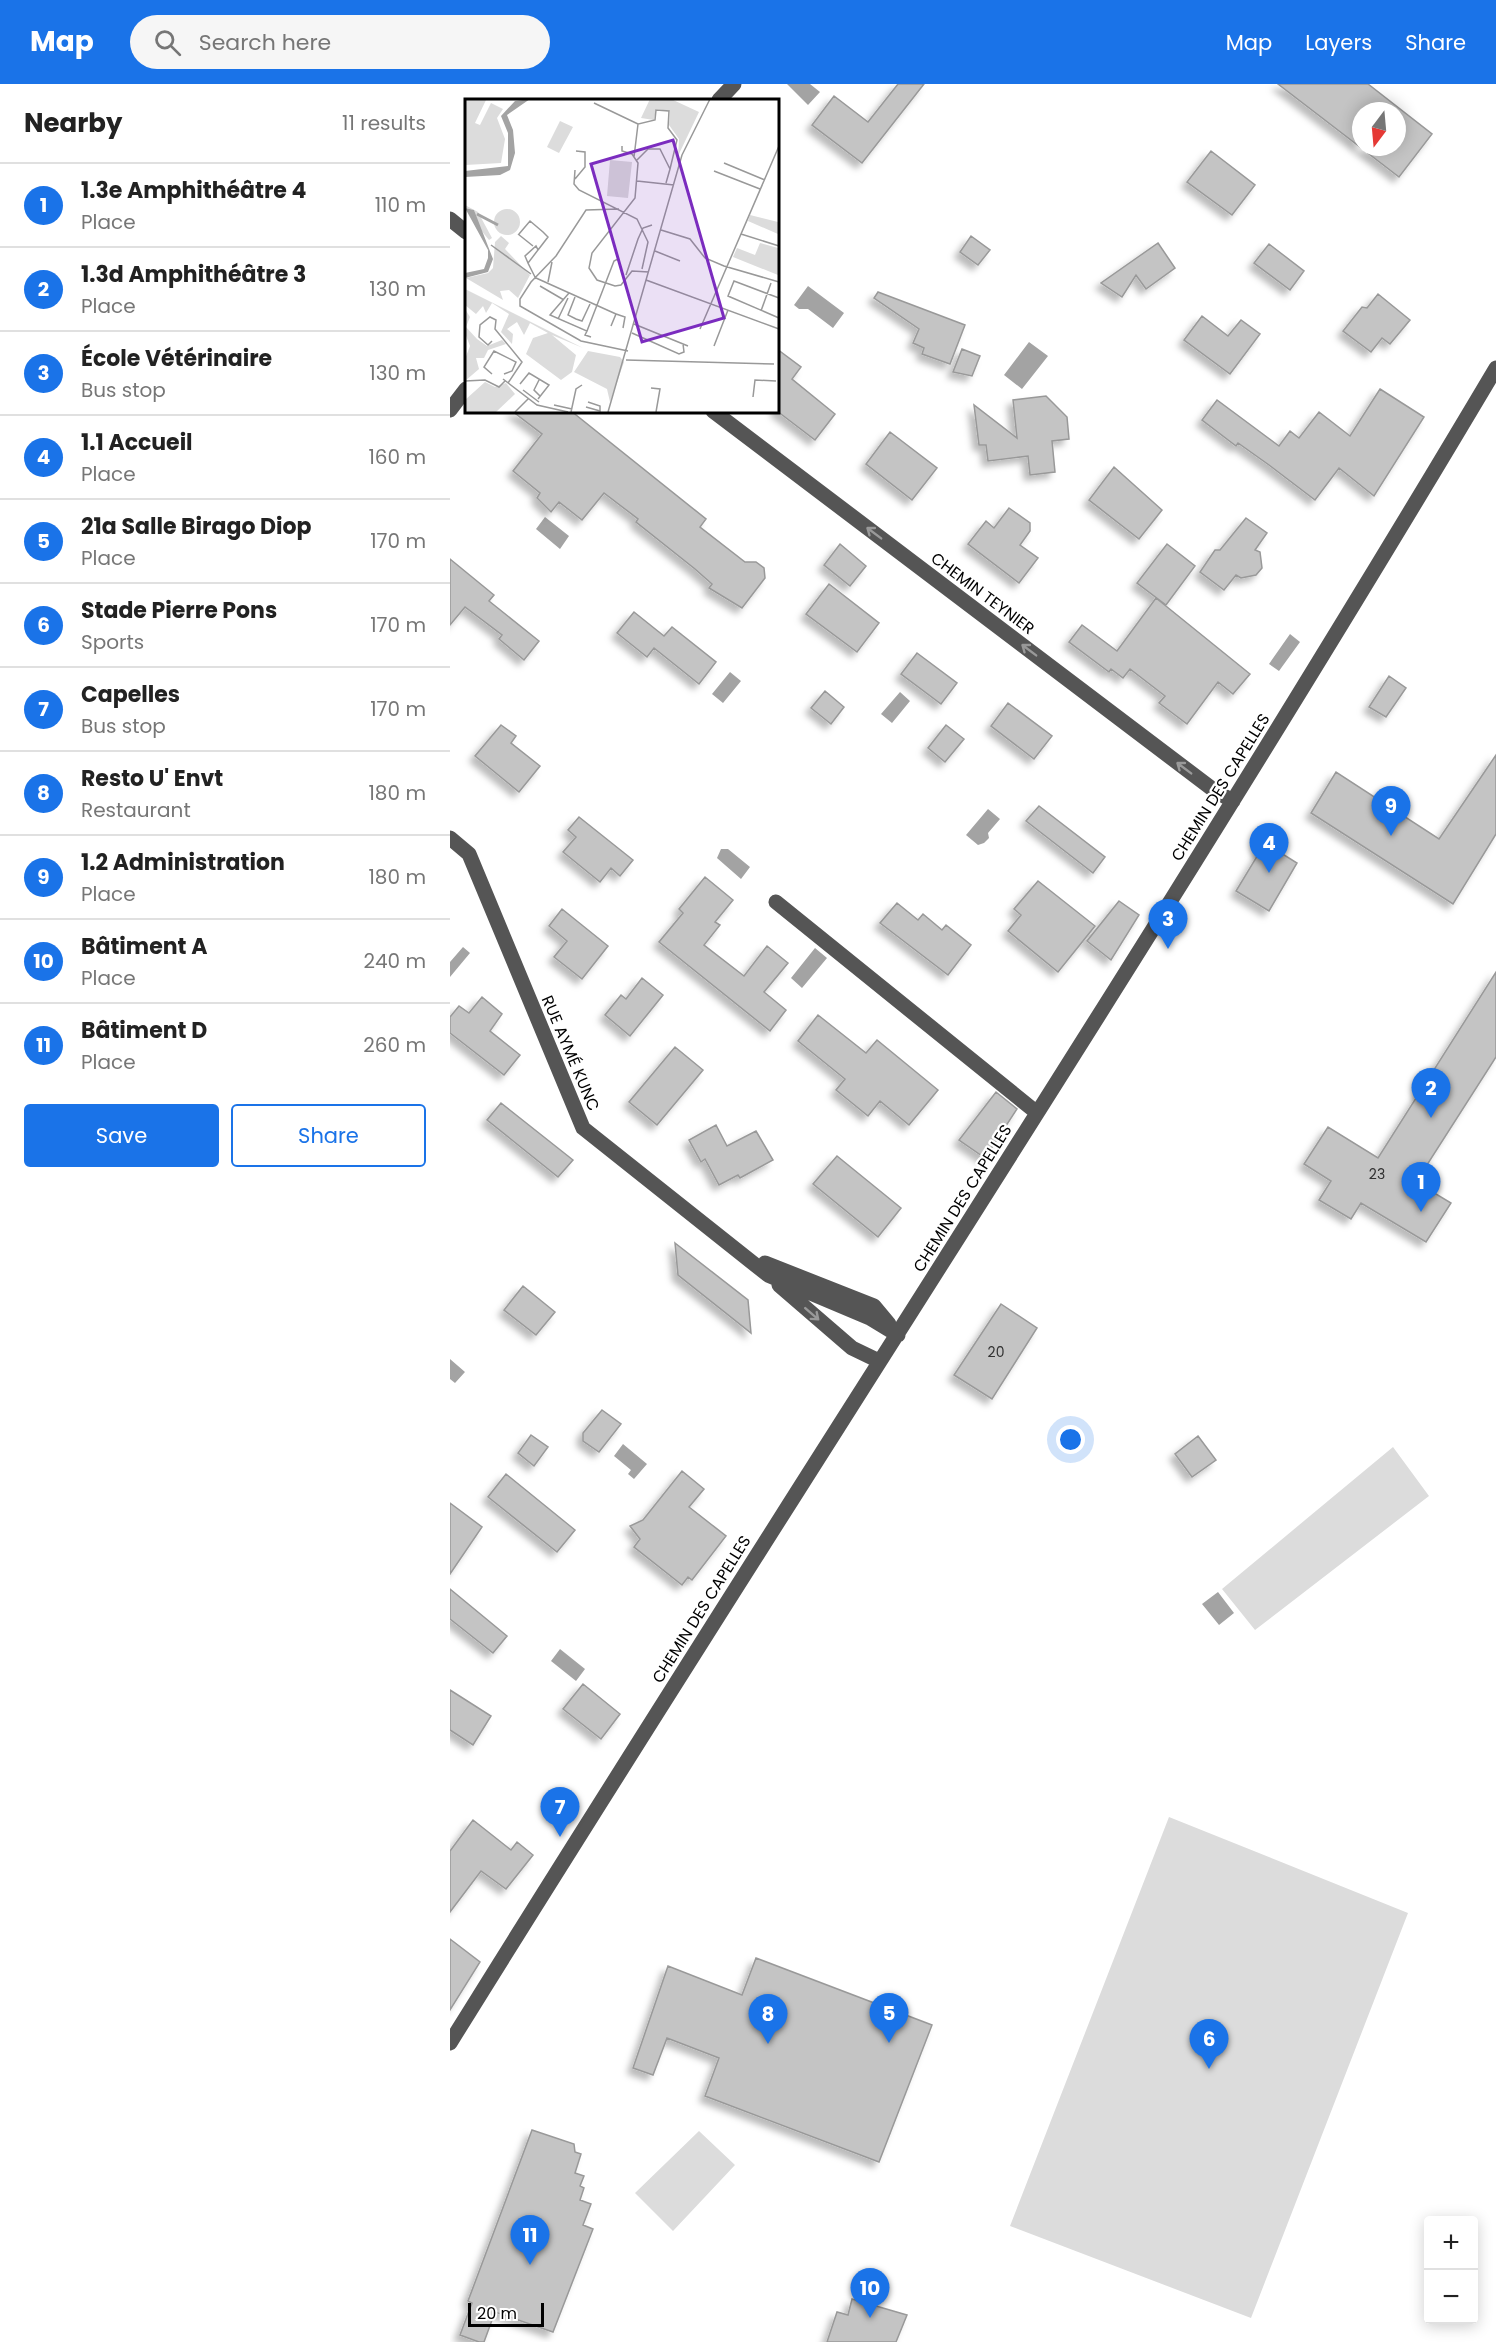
<!DOCTYPE html>
<meta charset="utf-8">
<style>
body{margin:0;font-family:Poppins,sans-serif;background:#f6f6f6;color:#222}
.controls{position:absolute;right:18px;bottom:18px;display:grid;overflow:hidden;border-radius:6px;box-shadow:0 3px 15px #0003}
.controls button{width:54px;height:54px;display:grid;place-items:center;padding:0;border:0;border-bottom:2px solid #e0e0e0;background:#fff;color:#222;font:30px sans-serif}
.compass{position:absolute;left:902px;top:18px;width:54px;height:54px;border-radius:50%;background:#fff;box-shadow:0 3px 15px #0003;rotate:196deg}
.scale{position:absolute;left:18px;bottom:15px;width:76px;box-sizing:border-box;padding-left:6px;border:3px solid #000;border-top:0;font-size:16px;line-height:21px;white-space:nowrap;color:#000;-webkit-text-stroke:4px #fff;paint-order:stroke}
.you{position:absolute;left:621px;top:1356px;width:21px;height:21px;margin:-15px;border:4px solid #fff;border-radius:50%;background:#1a73e8;box-shadow:0 0 0 9px #1a73e833}
.badge{display:grid;place-items:center;width:39px;height:39px;border-radius:50%;background:#1a73e8;color:#fff;font-size:20px;font-weight:700}
.pin{position:absolute;translate:-50% -50px;filter:drop-shadow(0 2px 3px #0008)}
.pin::after{content:'';position:absolute;top:32px;width:21px;height:18px;background:inherit;clip-path:polygon(0 0,100% 0,50% 100%)}
.list{margin:0;padding:0;list-style:none}
h2{display:flex;justify-content:space-between;align-items:center;height:78px;margin:0;padding:0 24px;font-size:26px}
h2 small{font-size:20px;font-weight:400;color:#767676}
.list li{display:grid;grid-template-columns:39px 1fr auto;gap:18px;align-items:center;box-sizing:border-box;height:84px;padding:0 24px;border-top:2px solid #e0e0e0}
.list b{display:block;font-size:22px;white-space:nowrap}
.list p{margin:0;font-size:20px;white-space:nowrap;color:#767676}
.list em{font-size:20px;font-style:normal;color:#767676}
.actions{display:flex;gap:12px;padding:18px 24px}
.actions a{flex:1;padding:14px 0;border:2px solid #1a73e8;border-radius:6px;text-align:center;font-size:21px;color:#1a73e8}
.actions .main{background:#1a73e8;color:#fff}
.icon{flex:none;width:33px;height:33px;fill:none;stroke:currentColor;stroke-width:2;stroke-linecap:round;stroke-linejoin:round}
.map{position:relative;flex:none;width:1046px;height:2258px;overflow:hidden}
header{display:flex;align-items:center;gap:36px;box-sizing:border-box;height:84px;padding:0 30px;background:#1a73e8;color:#fff}
header strong{font-size:28px}
nav{display:flex;gap:33px;margin-inline-start:auto;font-size:21px}
.search{width:420px;height:54px;background:#f6f6f6;display:flex;align-items:center;gap:15px;box-sizing:border-box;padding:0 21px;border-radius:33px;color:#767676;font-size:22px}
main{display:flex}
aside{flex:1;background:#fff}
.map>svg:first-child{display:block}
</style>
<header>
<strong>Map</strong>
<div class="search"><svg class="icon" aria-label="search" viewBox="0 0 24 24"><circle cx="10" cy="10" r="6"/><path d="M15 15l6 6"/></svg>Search here</div>
<nav><a>Map</a><a>Layers</a><a>Share</a></nav>
</header>
<main>
<aside>
<h2>Nearby<small>11 results</small></h2>
<ul class="list">
<li><span class="badge">1</span><div><b>1.3e Amphithéâtre 4</b><p>Place</p></div><em>110 m</em></li>
<li><span class="badge">2</span><div><b>1.3d Amphithéâtre 3</b><p>Place</p></div><em>130 m</em></li>
<li><span class="badge">3</span><div><b>École Vétérinaire</b><p>Bus stop</p></div><em>130 m</em></li>
<li><span class="badge">4</span><div><b>1.1 Accueil</b><p>Place</p></div><em>160 m</em></li>
<li><span class="badge">5</span><div><b>21a Salle Birago Diop</b><p>Place</p></div><em>170 m</em></li>
<li><span class="badge">6</span><div><b>Stade Pierre Pons</b><p>Sports</p></div><em>170 m</em></li>
<li><span class="badge">7</span><div><b>Capelles</b><p>Bus stop</p></div><em>170 m</em></li>
<li><span class="badge">8</span><div><b>Resto U' Envt</b><p>Restaurant</p></div><em>180 m</em></li>
<li><span class="badge">9</span><div><b>1.2 Administration</b><p>Place</p></div><em>180 m</em></li>
<li><span class="badge">10</span><div><b>Bâtiment A</b><p>Place</p></div><em>240 m</em></li>
<li><span class="badge">11</span><div><b>Bâtiment D</b><p>Place</p></div><em>260 m</em></li>
</ul>
<div class="actions"><a class="main">Save</a><a>Share</a></div>
</aside>
<div class="map">
<svg width="1046" height="2258" viewBox="0 0 1046 2258">
<defs>
<filter id="shadow"><feDropShadow dx="-5.5" dy="5.5" stdDeviation="3" flood-color="#0004"/></filter>
</defs>
<rect width="100%" height="100%" fill="#fff"/>
<!-- green -->
<path fill="#dcdcdc" d="M943 1363 979 1412 805 1546 772 1505Z
M719 1733 958 1829 801 2234 560 2142Z
M249 2047 285 2081 223 2147 185 2109Z"/>
<!-- water -->
<path fill="#a3a3a3" d="M337 0H360L370 8 358 21Z
M358 202 394 229 383 244 358 225H349L344 221Z
M579 258 598 272 572 305 554 291Z
M95 433 119 452 110 465 86 445Z
M840 550 850 558 829 587 819 580Z
M280 588 291 597 273 619 262 610Z
M450 608 460 617 442 639 431 630Z
M538 725 550 735 538 749 539 754 534 759 528 761 516 751Z
M271 765H278L300 783 291 795 267 774Z
M13 863 20 869 0 893V878Z
M365 864 377 874 352 904 341 894Z
M0 1275 15 1288 5 1299 0 1295Z
M173 1360 197 1380 184 1395 178 1390 181 1386 164 1372Z
M768 1508 784 1529 769 1541 752 1520Z
M110 1565 135 1585 126 1597 101 1577Z"/>
<!-- building -->
<path fill="#c4c4c4" stroke="#999" stroke-width="1.5" fill-rule="evenodd" filter="url(#shadow)" d="M448 0H474L412 79 362 41 384 12 418 38Z
M828 0H918L982 50 949 93ZM911 27H947V63H911Z
M761 67 805 101 782 131 737 98Z
M521 152 540 166 528 181 510 168Z
M708 159 725 184 696 205 686 191 672 213 651 199Z
M819 160 854 187 840 206 804 179Z
M428 208 515 241 500 280 472 270 474 264 463 259 469 245 424 214Z
M928 210 960 236 940 260 932 254 921 268 893 247 912 223 917 224Z
M752 232 778 252 791 236 810 250 780 290 734 256Z
M327 265 351 283 342 295 385 330 365 356 327 327Z
M512 265 530 272 522 292 503 288Z
M930 305 974 333 924 412 889 384 865 416 819 381 788 359 786 362 752 336 767 316 829 362 840 347 849 354 869 328 900 352Z
M596 312 617 333 619 355 602 357 605 388 580 391 578 372 538 377 536 361H529L524 321 567 354 563 316Z
M62 327H121L256 435 250 443 295 478H306L314 484 315 494 292 524 259 504 262 500 245 485 186 438 188 435 154 409 132 436 109 418 101 428 87 414 90 409 63 387 92 350Z
M440 348 487 384 462 416 416 380Z
M664 383 712 426 689 455 639 416Z
M559 424 580 439V447L570 461 588 474 569 499 518 460 536 437 544 444Z
M796 434 817 449 805 466 810 468 812 484 806 491 791 494 786 491 774 506 750 488 765 466H770Z
M390 460 416 482 400 502 374 481Z
M717 460 745 482 716 521 687 499Z
M0 475 44 511 39 517 89 557 74 576 49 555 52 551 15 523 0 541Z
M379 500 429 539 407 568 356 530Z
M706 514 800 590 783 610 768 598 737 640 709 619 715 612 680 585 673 594 661 585 659 588 619 558 632 541 667 567Z
M184 528 214 552 222 543 266 578 249 600 204 564 197 573 167 549Z
M467 569 507 599 491 620 451 590Z
M939 592 956 604 936 633 919 623Z
M375 607 394 623 381 640 361 624Z
M558 619 602 652 584 675 541 642Z
M51 641 66 652 61 659 90 682 69 708 25 672Z
M496 641 514 655 495 678 478 664Z
M1046 671V750L1003 820 861 729 886 688 989 755Z
M589 722 655 773 643 789 576 737Z
M129 733 183 776 170 792 161 784 150 798 113 768 126 753 118 746Z
M815 759 847 779 819 827 786 807Z
M255 793 283 816 265 838 270 841 254 861 294 892 317 862 338 879 314 908 336 926 320 947 209 858 233 829 229 825Z
M588 797 645 842 608 888 558 847 571 831 564 825Z
M669 817 689 831 661 876 637 857Z
M447 819 468 836 473 830 492 846 496 841 521 861 498 891 430 839Z
M112 825 158 862 132 895 104 873 117 857 99 842Z
M1046 888V973L966 1098 1001 1119 976 1158 911 1119 901 1135 869 1116 881 1097 854 1080 878 1043 928 1074Z
M192 894 213 911 180 952 155 931 171 911 176 915Z
M32 913 52 930 40 947 70 971 54 991 0 949V933L9 922 19 929Z
M368 931 416 969 427 956 488 1006 459 1041 430 1017 418 1032 386 1006 395 995 348 957Z
M225 963 253 986 207 1041 179 1018Z
M546 1008 567 1025 535 1074 509 1056Z
M51 1019 123 1076 108 1093 37 1036Z
M266 1041 277 1062 306 1047 323 1076 290 1094 288 1091 269 1101 255 1075 251 1078 239 1056Z
M387 1072 451 1124 428 1153 363 1100Z
M225 1159 298 1216 301 1249 228 1191Z
M73 1202 105 1228 86 1251 54 1226Z
M551 1220 587 1244 542 1315 504 1291Z
M152 1326 171 1340 149 1368 133 1357V1349Z
M81 1351 98 1363 84 1382 68 1369Z
M748 1352 766 1376 742 1393 725 1370Z
M232 1387 254 1405 239 1423 276 1452 242 1496 238 1493 232 1501 184 1463 190 1455 180 1442 193 1436Z
M56 1390 125 1446 107 1468 38 1413Z
M0 1419 32 1443 0 1490Z
M0 1505 57 1552 43 1569 0 1535Z
M133 1600 170 1630 151 1655 113 1625Z
M0 1606 41 1632 23 1661 0 1646Z
M23 1736 61 1766 67 1758 83 1771 56 1805 31 1787 0 1828V1767Z
M0 1855 30 1878 0 1926Z
M306 1874 482 1941 429 2078 255 2012 269 1974 217 1954 203 1991 183 1984 218 1882 292 1911Z
M82 2046 124 2060 125 2068 131 2070 125 2089 134 2092 130 2102 134 2104 130 2116 141 2120 133 2141 143 2145 103 2248 45 2228 34 2258H29L10 2251 22 2219 18 2217Z
M402 2215 457 2231 446 2258H377L387 2228 398 2231Z"/>
<g fill="none" stroke-linecap="round" stroke-linejoin="round">
<!-- minor -->
<path stroke="#555" stroke-width="15" d="M269 16 284 0
M0 135 16 148
M0 326 16 305
M263 327 765 707 783 717
M0 754 19 770 133 1044 318 1191 420 1234 448 1251
M326 818 586 1028
M315 1179 424 1222 439 1240
M329 1201 402 1264 429 1277
M0 1959C347 1400 710 850 1046 284"/>
</g>
<!-- one-way arrows -->
<defs><path id="oneway-shaft" d="M-6 0H5M1.5-3L5.5 0L1.5 3" fill="none" stroke-width="1.6" stroke-linecap="round" stroke-linejoin="round" transform="scale(1.5)"/></defs>
<g stroke="#999">
<use href="#oneway-shaft" transform="translate(424 449) rotate(-143)"/>
<use href="#oneway-shaft" transform="translate(579 566) rotate(-143)"/>
<use href="#oneway-shaft" transform="translate(734 684) rotate(-143)"/>
<use href="#oneway-shaft" transform="translate(362 1230) rotate(41)"/>
</g>
<g text-anchor="middle" stroke-width="4.5" stroke-linejoin="round" paint-order="stroke">
<!-- number labels -->
<g font-size="14" fill="#313131">
<text x="927" y="1095">23</text>
<text x="546" y="1273">20</text>
</g>
<!-- street labels -->
<g font-size="16" fill="#000" stroke="#fff">
<text transform="translate(533 509) rotate(37)" y="6">CHEMIN TEYNIER</text>
<text transform="translate(770 703) rotate(-58)" y="6">CHEMIN DES CAPELLES</text>
<text transform="translate(121 969) rotate(67)" y="6">RUE AYMÉ KUNC</text>
<text transform="translate(512 1114) rotate(-58)" y="6">CHEMIN DES CAPELLES</text>
<text transform="translate(251 1525) rotate(-58)" y="6">CHEMIN DES CAPELLES</text>
</g>
</g>
<!-- overview -->
<g transform="translate(15 15)">
<rect width="314" height="314" fill="#fff"/>
<path d="M0 0 21 1 10 24 15 26 26 4 38 10 32 19 40 40 36 64 0 66ZM185 0H206L234 13 213 57 214 40 204 26 205 12 191 10 189 21 176 19ZM95 22 108 28 94 54 82 48ZM145 61 167 63 163 99 142 97ZM0 106 13 113 27 139 24 141 15 130 9 111 0 109ZM29 123a13 13 0 1 1 26 0a13 13 0 1 1-26 0ZM285 116 313 123V135L283 122ZM36 137 44 144 40 150 65 176 53 199 44 191 35 192 38 201 1 179 23 174 28 169 30 143ZM295 144 313 149V176L268 158 272 149 290 156ZM0 190 118 249 87 236 111 256 107 273 96 281 61 255 68 239 83 234 65 224 59 236 52 223 42 230 48 235 47 245 36 233 44 215 27 204 21 214 18 207 11 215 0 206ZM0 210 5 218 1 228 12 240 22 247 37 241 41 245 23 251 19 259H11L14 270 0 282V260L5 247 0 234ZM123 252 155 258 159 263 145 303 142 290 109 273ZM20 283 30 288 41 284 50 295 31 313H0V301Z" fill="#dcdcdc"/>
<path d="M65 0 42 16 48 31 50 54 45 71 35 76 0 78V72L43 67V34L36 17 50 2ZM0 109 9 111 28 160 23 173 0 179V174L19 170 23 159V151Z" fill="#a3a3a3"/>
<path fill="none" stroke="#a3a3a3" stroke-width="3" d="M12 115 33 126"/>
<path fill="none" stroke="#999" stroke-width="1.5" d="M129 4 173 25M157 47V52L167 55 173 64 170 99 127 154 124 169 132 181 150 187 156 186 167 172 184 173M169 58 173 25 190 21 191 11 204 12 203 29 212 41 205 70M172 61 183 50H195L205 70 201 84M259 64 300 81M110 71 109 85 114 91 172 120 183 143 177 170M249 72 295 90M110 80 120 68V53L111 52M172 82 209 86M196 131 225 140 240 159 259 167 314 183M53 135 68 147M54 135 65 122 78 133 83 138 73 151M276 135 314 147M26 146 66 175M190 152 215 162M91 157 66 183 55 200V207L116 242 163 252M91 157 121 111 154 110M63 164 60 157 71 147 73 151 63 164 71 180M161 176 173 140 178 129 187 126M71 179 151 215M181 181 314 230M83 183 87 163M75 187 99 201M104 194 85 216 122 232 120 236 126 238M110 198 103 216 111 220 117 222 125 205M314 199 269 182 263 197 314 219M296 212 306 184M93 220 103 199M169 225 223 247M146 227 151 215 160 218 158 229M235 230 314 47M122 232 149 162 153 160M167 234 214 255 219 253 218 245M27 242 23 246 14 238 15 226 25 218 31 221 30 230 57 263 43 284M251 242 249 247 263 211M161 261 309 265M27 275 19 268 29 252 51 263 47 272 39 275M38 280 72 306 103 313M74 281 69 291 75 297M0 282 20 281 34 288 40 282M55 285 64 274 84 286 73 300M186 289 195 290 191 313M58 291 74 303M288 298 290 281 311 282M89 306 107 310M121 308 135 312V307L123 303M50 313 63 300M106 313 111 290 117 286M143 313 217 56 245 0"/>
<path fill="#7b2cbf" fill-opacity="0.15" stroke="#7b2cbf" stroke-width="3" d="M208 41 259 219 177 243 126 65Z"/>
<rect width="314" height="314" fill="none" stroke="#000" stroke-width="3"/>
</g>
</svg>
<div class="controls">
<button>+</button>
<button>−</button>
</div>
<svg class="compass" viewBox="-18 -18 36 36"><path d="M0-13l5 13h-10z" fill="#e53935"/><path d="M0 13l5-13h-10z" fill="#767676"/></svg>
<div class="scale">20 m</div>
<div class="you"></div>
<div class="pin badge" style="left:971px;top:1128px">1</div>
<div class="pin badge" style="left:981px;top:1034px">2</div>
<div class="pin badge" style="left:718px;top:865px">3</div>
<div class="pin badge" style="left:819px;top:789px">4</div>
<div class="pin badge" style="left:439px;top:1959px">5</div>
<div class="pin badge" style="left:759px;top:1985px">6</div>
<div class="pin badge" style="left:110px;top:1753px">7</div>
<div class="pin badge" style="left:318px;top:1960px">8</div>
<div class="pin badge" style="left:941px;top:752px">9</div>
<div class="pin badge" style="left:420px;top:2234px">10</div>
<div class="pin badge" style="left:80px;top:2181px">11</div>
</div>
</main>
